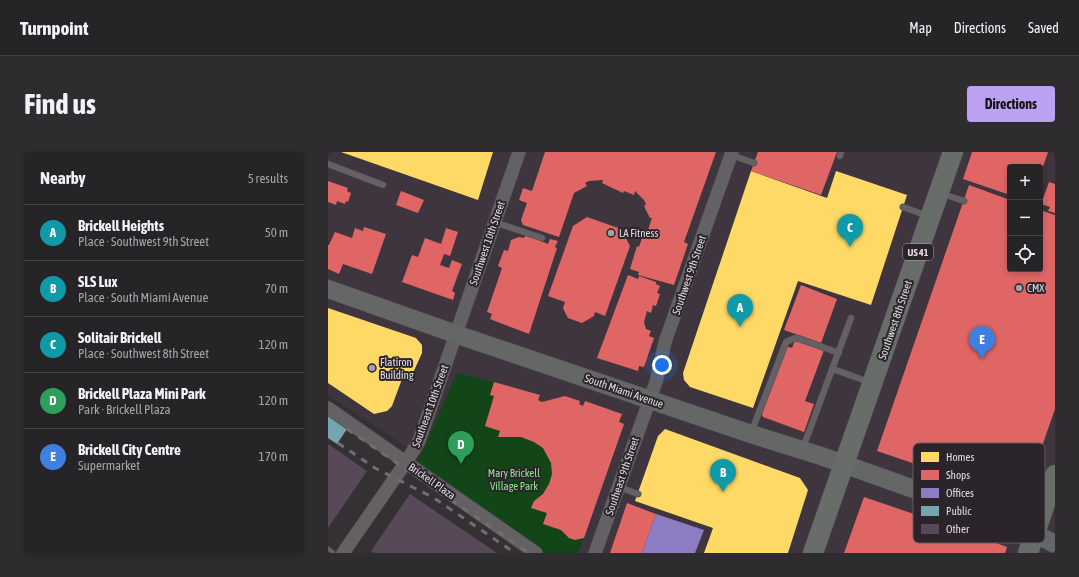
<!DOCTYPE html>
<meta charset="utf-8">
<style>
body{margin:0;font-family:"Asap Condensed",sans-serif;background:#2f2c2f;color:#f1f3f6}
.controls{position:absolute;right:12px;top:12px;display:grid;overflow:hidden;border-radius:4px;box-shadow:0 2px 6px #0003}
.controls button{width:36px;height:36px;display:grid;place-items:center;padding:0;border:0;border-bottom:1px solid #434144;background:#272427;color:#f1f3f6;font:20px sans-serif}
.you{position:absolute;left:334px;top:213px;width:14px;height:14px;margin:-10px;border:3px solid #fff;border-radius:50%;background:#1a73e8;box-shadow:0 0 0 6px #1a73e833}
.badge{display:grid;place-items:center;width:26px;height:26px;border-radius:50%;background:#bca0f2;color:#fff;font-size:13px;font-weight:700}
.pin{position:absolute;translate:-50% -33px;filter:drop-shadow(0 1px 2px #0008)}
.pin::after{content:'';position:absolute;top:21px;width:14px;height:12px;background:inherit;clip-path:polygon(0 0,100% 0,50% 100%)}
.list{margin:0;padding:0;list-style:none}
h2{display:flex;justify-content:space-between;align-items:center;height:52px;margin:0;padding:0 16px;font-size:17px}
h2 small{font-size:13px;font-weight:400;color:#a4a4a7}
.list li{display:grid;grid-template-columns:26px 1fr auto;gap:12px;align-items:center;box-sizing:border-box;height:56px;padding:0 16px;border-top:1px solid #434144}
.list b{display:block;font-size:15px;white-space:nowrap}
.list p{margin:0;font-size:13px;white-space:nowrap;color:#a4a4a7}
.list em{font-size:13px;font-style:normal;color:#a4a4a7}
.icon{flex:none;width:22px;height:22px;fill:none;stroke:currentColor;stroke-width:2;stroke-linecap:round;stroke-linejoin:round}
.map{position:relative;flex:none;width:727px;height:401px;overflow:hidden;border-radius:4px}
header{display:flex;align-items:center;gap:24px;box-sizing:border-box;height:56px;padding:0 20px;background:#272427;border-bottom:1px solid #434144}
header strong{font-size:19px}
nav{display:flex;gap:22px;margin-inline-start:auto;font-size:14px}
.intro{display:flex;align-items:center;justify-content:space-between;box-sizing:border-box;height:96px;padding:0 24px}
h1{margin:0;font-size:28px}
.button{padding:10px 18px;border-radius:4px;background:#bca0f2;color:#111;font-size:14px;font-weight:700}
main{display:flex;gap:24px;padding:0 24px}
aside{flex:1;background:#272427;border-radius:4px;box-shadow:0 2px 6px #0003}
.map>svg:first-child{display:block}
</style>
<header>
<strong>Turnpoint</strong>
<nav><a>Map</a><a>Directions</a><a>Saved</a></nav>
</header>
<div class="intro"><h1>Find us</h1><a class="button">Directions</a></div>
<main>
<aside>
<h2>Nearby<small>5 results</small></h2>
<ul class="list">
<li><span class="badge" style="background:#0f9aa8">A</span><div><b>Brickell Heights</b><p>Place · Southwest 9th Street</p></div><em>50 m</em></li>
<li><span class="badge" style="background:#0f9aa8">B</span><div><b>SLS Lux</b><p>Place · South Miami Avenue</p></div><em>70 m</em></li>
<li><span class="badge" style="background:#0f9aa8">C</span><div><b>Solitair Brickell</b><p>Place · Southwest 8th Street</p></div><em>120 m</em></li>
<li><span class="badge" style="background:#2e9e5b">D</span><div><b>Brickell Plaza Mini Park</b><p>Park · Brickell Plaza</p></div><em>120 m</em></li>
<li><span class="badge" style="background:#3f7fe0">E</span><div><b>Brickell City Centre</b><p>Supermarket</p></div><em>170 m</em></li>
</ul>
</aside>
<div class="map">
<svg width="727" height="401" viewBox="0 0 727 401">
<rect width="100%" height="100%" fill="#343034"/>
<!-- built -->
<path fill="#3f353f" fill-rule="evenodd" d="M0 0H727V401H239L0 243ZM682 15H712V117H682Z"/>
<!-- green -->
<path fill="#124619" d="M129 221 166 230 162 243 166 244 157 274 172 279 170 285H193L206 290 254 265 216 372C221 374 226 375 231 377 241 382 240 391 256 386L250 401H217L89 311Z"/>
<!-- homes -->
<path fill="#ffd966" d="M13 0H165L150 48Z
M423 19 499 46 508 19 579 43 543 153 470 129 425 256 362 235 356 228 355 221Z
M0 156 88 186 94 193V201L84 223 74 227 64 254 59 259 46 262 0 231Z
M337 277 472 326 480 338 460 401H376L385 376 307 349 330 284Z"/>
<!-- shops -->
<path fill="#e06666" d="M217 0H388L356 90 360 92 346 133 310 123 311 120 302 117 309 94 311 95 317 77 320 78 324 66H322L316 54 318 52 316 48 307 39 306 43 296 39 295 41 274 31 275 28 261 29 257 31 259 34 246 41 231 85 195 73 193 68 199 51 191 48 195 36 204 39Z
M430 0H509L493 43 423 19Z
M644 0H720L712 23V15H682V43L635 27Z
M0 29 20 36 19 39 23 41 20 50 18 49 17 52 9 49 8 53 0 50Z
M721 30 727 32V61L720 59 722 55 713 52Z
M641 33 682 48V117H712V58L727 63V257L695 349 643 331 629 377 679 395 677 401H516L536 345 586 362 600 322 602 317 549 299Z
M73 39 96 48 90 61 68 53Z
M259 65 293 77 302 94 277 164 267 160 266 164 254 171 240 166 235 156 237 150 220 144 245 74Z
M36 75 58 82 44 122 15 112 11 122 0 117V93H1L7 80 24 86 27 76 35 79Z
M118 76 130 80 122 104 116 102 112 113 121 116 124 108 134 112 124 139 127 141 125 148 74 130 84 103 90 105 97 86 113 92Z
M198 83 220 92 222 87 230 89 227 95 229 96 201 182 162 167 164 162 159 160 174 116 170 114 176 98 180 99 183 88 191 85 196 86Z
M300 123 310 127 311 124 328 130V132L332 134 329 141 332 142 328 154 325 153 323 161 319 159 316 170 318 177 323 179 321 184 326 186 316 215 311 214 310 219 269 206Z
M473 133 509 147 493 191 456 178Z
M467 188 496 198 477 249 486 252 476 280 435 265 432 258 457 194 464 196Z
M166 230 212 243 210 248 214 250 237 244 252 249 251 252 255 254 257 249 294 262 291 270 296 272 256 386 247 388 241 386 233 378 215 372 219 361 203 356 206 349 215 342 221 332 224 322 223 311 215 296 206 290 193 285H170L172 279 157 274 166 244 162 243Z
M299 351 328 362 314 401H282Z"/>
<!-- offices -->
<path fill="#8e7cc3" d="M328 362 376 378 367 401H314Z"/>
<!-- public -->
<path fill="#76a5af" d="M0 263 19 277 9 292 0 286Z"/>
<!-- building -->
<path fill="#574958" d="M0 292 39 319 0 376Z
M82 342 169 401H46L43 399Z"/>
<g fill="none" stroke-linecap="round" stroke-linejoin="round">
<!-- secondary-tunnel -->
<path stroke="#4e4a4e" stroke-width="18" stroke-dasharray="18 9" stroke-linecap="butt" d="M594 340 636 354"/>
<defs>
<path id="service" d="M403 3 426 11
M512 4 513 0
M0 12 55 33
M612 41 636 49
M575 55 600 64
M166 70 214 86
M505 217 541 230
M423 281 458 190 467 186 472 187 511 201
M475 296 523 166
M291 335 310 342
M0 398 4 401"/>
<path id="minor" d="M0 256 208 401
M15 401 78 310 91 289 191 0
M267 401 328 230 337 190 404 0"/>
<path id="secondary" d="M0 137 139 186 423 282 493 304 594 340
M636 354 688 372 727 392"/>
<path id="primary" d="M485 401 625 0
M700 401 727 323"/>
</defs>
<!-- service casing -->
<use href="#service" stroke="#4f4c4f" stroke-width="7"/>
<!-- minor casing -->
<use href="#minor" stroke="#4f4c4f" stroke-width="14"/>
<!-- secondary casing -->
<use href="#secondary" stroke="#4f4c4f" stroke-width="19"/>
<!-- primary casing -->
<use href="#primary" stroke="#4f4c4f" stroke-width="21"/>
<!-- service -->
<use href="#service" stroke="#646164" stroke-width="6"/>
<!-- minor -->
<use href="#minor" stroke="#646164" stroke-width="13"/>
<!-- secondary -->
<use href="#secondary" stroke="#656766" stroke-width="18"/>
<!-- primary -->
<use href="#primary" stroke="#686d69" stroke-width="20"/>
<!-- rail -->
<path stroke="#706e70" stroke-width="3" stroke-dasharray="7 7" stroke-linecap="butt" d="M19 277 201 401
M10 291 47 316 106 346 187 401"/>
</g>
<!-- markers -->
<g fill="#a4a0a4" stroke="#2b252b" stroke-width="1.5">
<circle cx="283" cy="81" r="4"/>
<circle cx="691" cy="136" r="4"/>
<circle cx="44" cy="216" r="4"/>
</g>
<g text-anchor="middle" stroke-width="4" stroke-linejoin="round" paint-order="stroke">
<!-- shield labels -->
<rect fill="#2b252b" stroke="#aaa5aa" stroke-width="1" x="575" y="92" width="30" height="16" rx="3"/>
<g font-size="10" font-weight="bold" fill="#e0dce0">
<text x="590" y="104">US 41</text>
</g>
<!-- poi labels -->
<g font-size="11" fill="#e0dce0" stroke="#2b252b" text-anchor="start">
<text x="291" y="85">LA Fitness</text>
<text x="699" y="140">CMX</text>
<text x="52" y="214">Flatiron<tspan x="52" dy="13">Building</tspan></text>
</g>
<!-- street labels -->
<g font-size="11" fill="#e0dce0" stroke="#2b252b">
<text transform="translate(159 91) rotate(-71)" y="4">Southwest 10th Street</text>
<text transform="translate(361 123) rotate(-71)" y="4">Southwest 9th Street</text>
<text transform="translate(567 168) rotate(-71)" y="4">Southwest 8th Street</text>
<text transform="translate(296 239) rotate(19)" y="4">South Miami Avenue</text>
<text transform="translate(102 254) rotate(-70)" y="4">Southeast 10th Street</text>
<text transform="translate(294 324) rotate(-71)" y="4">Southeast 9th Street</text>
<text transform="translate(104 329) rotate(35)" y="4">Brickell Plaza</text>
</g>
<!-- park labels -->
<g font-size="11" fill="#8ae78e" stroke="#2b252b">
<text x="186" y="325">Mary Brickell<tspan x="186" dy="13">Village Park</tspan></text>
</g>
</g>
<!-- legend -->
<rect x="585" y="291" width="132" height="100" rx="6" fill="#2b252b" stroke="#615c61" stroke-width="1"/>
<rect x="593" y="300" width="18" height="10" fill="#ffd966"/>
<rect x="593" y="318" width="18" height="10" fill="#e06666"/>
<rect x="593" y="336" width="18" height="10" fill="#8e7cc3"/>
<rect x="593" y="354" width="18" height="10" fill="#76a5af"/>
<rect x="593" y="372" width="18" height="10" fill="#574958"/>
<g font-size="11" fill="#e0dce0">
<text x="618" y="309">Homes</text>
<text x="618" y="327">Shops</text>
<text x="618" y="345">Offices</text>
<text x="618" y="363">Public</text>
<text x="618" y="381">Other</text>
</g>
</svg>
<div class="controls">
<button>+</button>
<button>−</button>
<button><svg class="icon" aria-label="locate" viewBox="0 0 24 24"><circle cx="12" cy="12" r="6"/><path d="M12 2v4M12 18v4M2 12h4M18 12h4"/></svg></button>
</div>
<div class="you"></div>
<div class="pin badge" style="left:412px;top:175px;background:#0f9aa8">A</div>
<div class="pin badge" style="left:395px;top:340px;background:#0f9aa8">B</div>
<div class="pin badge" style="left:522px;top:95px;background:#0f9aa8">C</div>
<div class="pin badge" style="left:133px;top:312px;background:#2e9e5b">D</div>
<div class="pin badge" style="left:654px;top:207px;background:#3f7fe0">E</div>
</div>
</main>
